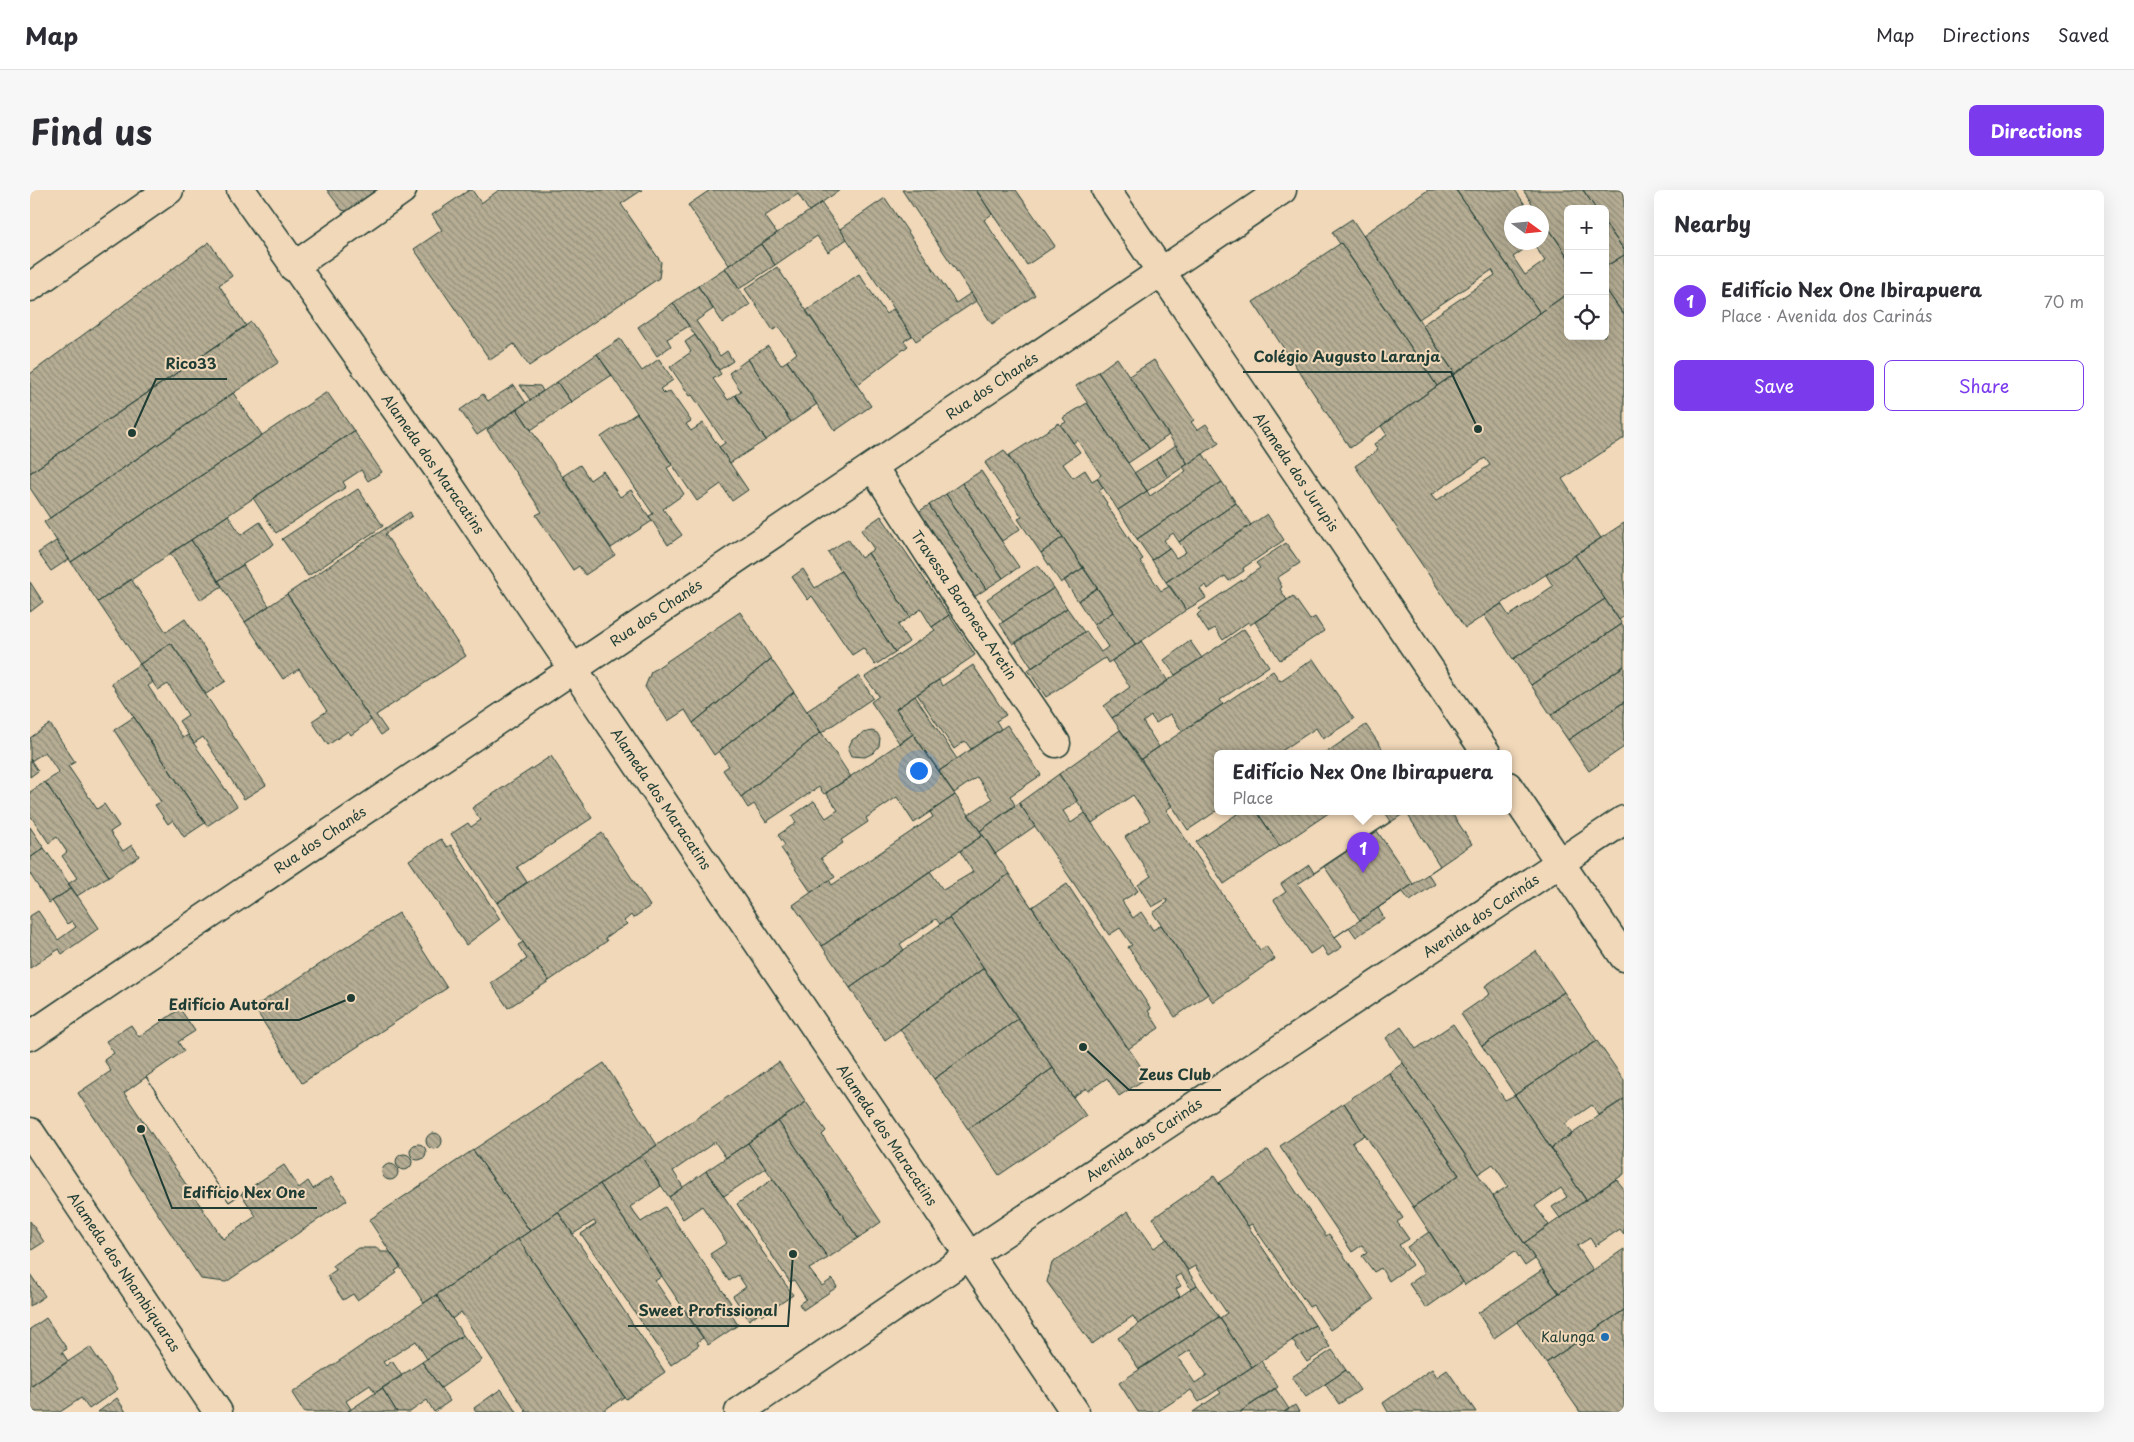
<!DOCTYPE html>
<meta charset="utf-8">
<style>
body{margin:0;font-family:"Playpen Sans",sans-serif;background:#f7f7f7;color:#2b2b33}
.controls{position:absolute;right:15px;top:15px;display:grid;overflow:hidden;border-radius:8px;box-shadow:0 5px 20px #0002}
.controls button{width:45px;height:45px;display:grid;place-items:center;padding:0;border:0;border-bottom:1px solid #e1e1e2;background:#fff;color:#2b2b33;font:25px sans-serif}
.compass{position:absolute;left:1474px;top:15px;width:45px;height:45px;border-radius:50%;background:#fff;box-shadow:0 5px 20px #0002;rotate:105deg}
.you{position:absolute;left:888px;top:580px;width:18px;height:18px;margin:-12px;border:4px solid #fff;border-radius:50%;background:#1a73e8;box-shadow:0 0 0 8px #1a73e833}
.badge{display:grid;place-items:center;width:32px;height:32px;border-radius:50%;background:#7c3aed;color:#fff;font-size:16px;font-weight:700}
.pin{position:absolute;translate:-50% -41px;filter:drop-shadow(0 1px 2px #0008)}
.pin::after{content:'';position:absolute;top:26px;width:18px;height:15px;background:inherit;clip-path:polygon(0 0,100% 0,50% 100%)}
.popup{position:absolute;left:1184px;top:560px;width:298px;height:65px;box-sizing:border-box;display:grid;place-content:center;border-radius:8px;background:#fff;filter:drop-shadow(0 1px 4px #0005);font-size:16px;white-space:nowrap;color:#7c7c81}
.popup b{font-size:19px;color:#2b2b33}
.popup::after{content:'';position:absolute;left:50%;top:100%;margin-left:-10px;border:10px solid transparent;border-top-color:#fff}
.list{margin:0;padding:0;list-style:none}
h2{display:flex;justify-content:space-between;align-items:center;height:65px;margin:0;padding:0 20px;font-size:21px}
h2 small{font-size:16px;font-weight:400;color:#7c7c81}
.list li{display:grid;grid-template-columns:32px 1fr auto;gap:15px;align-items:center;box-sizing:border-box;height:90px;padding:0 20px;border-top:1px solid #e1e1e2}
.list b{display:block;font-size:19px;white-space:nowrap}
.list p{margin:0;font-size:16px;white-space:nowrap;color:#7c7c81}
.list em{font-size:16px;font-style:normal;color:#7c7c81}
.actions{display:flex;gap:10px;padding:15px 20px}
.actions a{flex:1;padding:11px 0;border:1px solid #7c3aed;border-radius:8px;text-align:center;font-size:18px;color:#7c3aed}
.actions .main{background:#7c3aed;color:#fff}
.icon{flex:none;width:28px;height:28px;fill:none;stroke:currentColor;stroke-width:2;stroke-linecap:round;stroke-linejoin:round}
.map{position:relative;flex:none;width:1594px;height:1222px;overflow:hidden;border-radius:8px}
header{display:flex;align-items:center;gap:30px;box-sizing:border-box;height:70px;padding:0 25px;background:#fff;border-bottom:1px solid #e1e1e2}
header strong{font-size:24px}
nav{display:flex;gap:28px;margin-inline-start:auto;font-size:18px}
.intro{display:flex;align-items:center;justify-content:space-between;box-sizing:border-box;height:120px;padding:0 30px}
h1{margin:0;font-size:35px}
.button{padding:12px 22px;border-radius:8px;background:#7c3aed;color:#fff;font-size:18px;font-weight:700}
main{display:flex;gap:30px;padding:0 30px}
aside{flex:1;background:#fff;border-radius:8px;box-shadow:0 5px 20px #0002}
.map>svg:first-child{display:block}
</style>
<header>
<strong>Map</strong>
<nav><a>Map</a><a>Directions</a><a>Saved</a></nav>
</header>
<div class="intro"><h1>Find us</h1><a class="button">Directions</a></div>
<main>
<div class="map">
<svg width="1594" height="1222" viewBox="0 0 1594 1222">
<defs>
<pattern id="building-back-hatch" width="6" height="6" patternUnits="userSpaceOnUse" patternTransform="scale(1.25)"><rect width="6" height="6" fill="#b6ad94"/><path d="M-1 5l2 2M0 0l6 6M5-1l2 2" fill="none" stroke="#938e7a"/></pattern>
</defs>
<rect width="100%" height="100%" fill="#f1d8b9"/>
<filter id="ink" filterUnits="userSpaceOnUse"><feTurbulence type="fractalNoise" baseFrequency=".02" numOctaves="2"/><feDisplacementMap in="SourceGraphic" scale="10" xChannelSelector="R" yChannelSelector="G"/><feConvolveMatrix kernelMatrix="1 2 1 2 8 2 1 2 1" color-interpolation-filters="sRGB"/></filter>
<g filter="url(#ink)">
<!-- building -->
<path fill="url(#building-back-hatch)" stroke="#1f3d34" fill-rule="evenodd" d="M297 0H363L330 24 312 20Z
M439 0H442L451 13 469 0H612L591 14 631 72 629 88 499 176 484 154 460 170 384 59 412 40 402 25Z
M680 0H810L779 21 768 4 735 26 747 43 699 75 658 15Z
M872 0H946L962 24 954 30 1005 105 962 134Z
M946 0H986L1025 56 997 75Z
M1398 0H1426L1510 123 1425 184 1392 135 1465 85 1462 80 1389 129 1333 45Z
M1426 0H1485L1500 22H1482V52H1512V44L1513 46 1520 40 1538 67V103L1510 123ZM1503 53 1515 71 1495 85 1483 67Z
M1493 0H1553L1566 19H1538V67L1512 28V22H1508Z
M1553 0H1594V60L1575 33V19H1566Z
M855 8 926 113 941 103 946 111 886 151 810 39Z
M791 13 817 49 798 62 787 46 745 75 731 54Z
M1322 29 1425 184 1407 196 1311 53 1310 54 1302 42Z
M1575 33 1594 60V65L1575 77Z
M179 52 202 86 189 95 216 136 0 283V184Z
M1311 53 1407 196 1320 258 1223 112Z
M731 54 745 75 709 99 695 78Z
M1594 65V125L1575 98V77Z
M747 77 841 216 805 241 757 171 767 163 749 137 743 140 715 99Z
M695 78 720 115 693 133 668 96Z
M829 84 856 124 863 119 882 146 874 151 878 156 827 195 776 121Z
M668 96 683 119 666 131 690 166 697 161 703 171 689 180 643 113Z
M1575 98 1594 125V248L1532 289 1571 348 1435 438 1325 276 1348 260 1344 254 1357 245 1351 236 1538 103V146H1575ZM1455 268 1460 275 1406 311 1401 305Z
M643 113 659 136 637 149 641 156 627 166 608 137Z
M221 132 249 172 20 328 0 298V283Z
M665 145 691 184 683 189 698 210 705 205 736 250 700 273 689 257 695 253 662 205 660 206 640 177 661 162 655 152Z
M590 149 612 181 629 169 643 190 630 199 635 204 640 201 661 231 656 234 661 241 673 233 718 300 702 311 691 294 667 311 567 164Z
M738 156 751 175 757 171 787 214 761 232 718 169Z
M567 164 582 185 541 212 527 192Z
M1087 168 1139 245 1119 259 1068 182Z
M718 169 761 232 736 250 705 205 711 201 699 183Z
M1124 170 1164 230 1161 232 1167 240 1176 234 1189 253 1158 274 1099 186Z
M1068 182 1119 259 1098 273 1046 196Z
M527 192 541 212 501 240 487 219Z
M484 195 496 213 447 245 430 220 453 204 458 211Z
M490 195 510 196 513 201 500 210Z
M297 202 324 241 68 412 41 372Z
M203 203 232 245 41 372 14 332Z
M1057 213 1117 301 1088 320 1067 288 1071 285 1047 250 1043 253 1031 235 1036 232 1033 228Z
M487 219 585 365 555 385 549 376 543 380 506 325 512 322 457 240Z
M607 223 642 275 637 278 654 304 633 319 652 345 638 355 619 326 623 324 571 247Z
M1029 233 1050 262 1033 274 1043 288 1055 280 1062 291 1067 288 1073 298 1069 301 1077 313 1076 314 1113 369 1110 371 1131 401 1140 396 1156 420 1106 455 978 266Z
M324 241 352 282 338 291 331 280 313 292 316 297 246 343 223 308Z
M1146 255 1158 274 1138 287 1126 269Z
M974 260 1033 347 1011 363 988 329 992 327 955 273Z
M1173 264 1192 292 1107 349 1088 320 1117 301 1120 306 1156 281 1153 277Z
M1126 269 1138 287 1117 301 1104 283Z
M550 275 560 290 573 281 590 307 601 300 622 331 581 358 533 286Z
M951 281 990 339 972 351 932 293Z
M1192 292 1206 313 1149 352 1143 343 1134 350 1139 358 1122 370 1107 349Z
M932 293 989 377 973 388 916 304Z
M328 299 353 336 278 386 252 349Z
M916 304 973 388 956 399 899 315Z
M1206 313 1221 335 1136 392 1122 370 1139 358 1146 368 1156 362 1149 352Z
M899 315 956 399 940 410 882 326Z
M380 322 382 326 355 344 436 466 346 525 357 541 351 545 257 404Z
M1237 324 1254 350 1213 378 1214 381 1199 391 1195 386 1178 399 1176 395 1170 399 1176 408 1156 420 1136 392Z
M198 325 211 345 230 332 244 354 188 391 161 350Z
M851 326 919 425 902 437 891 419 880 427 838 363 844 359 831 340Z
M1594 333V426L1589 430 1545 365Z
M1033 347 1053 378 1031 393 1011 363Z
M818 349 831 368 838 363 880 427 868 435 879 452 865 462 798 362Z
M161 350 192 396 171 410 140 363Z
M26 351 39 369 21 381 8 363Z
M1256 353 1270 373 1247 388 1252 397 1250 399 1257 410 1220 435 1218 432 1193 450 1185 438 1178 442 1167 425 1171 421 1169 419 1230 378 1226 373Z
M1545 365 1575 409 1483 469 1454 425 1471 414 1479 426 1523 396 1516 385Z
M213 375 239 416 215 432 188 391Z
M1008 375 1024 398 973 432 957 409Z
M1053 378 1067 398 1048 411 1034 390Z
M773 379 785 398 811 381 865 462 845 475 833 458 822 465 782 406 778 410 762 387Z
M101 389 136 442 155 429 196 491 176 504 141 453 110 474 68 412Z
M0 392 13 412 0 422Z
M1024 398 1037 418 983 454 970 434Z
M1067 398 1083 422 1064 435 1048 411Z
M257 404 341 530 321 545 318 541 298 555 282 531 297 521 269 479 253 489 215 432Z
M1263 406 1280 430 1285 427 1294 441 1250 470 1225 432Z
M1575 409 1592 434 1501 495 1483 469Z
M1037 418 1054 442 1002 478 986 453Z
M710 422 741 469 663 533 655 520 638 531 615 497 621 482Z
M1083 422 1106 455 1078 473 1075 468 1016 507 998 480 1056 441 1071 462 1078 457 1064 435Z
M919 425 945 465 866 519 883 544 870 554 841 512 849 506 835 487 905 440 902 437Z
M1592 434 1594 437V476L1521 525 1501 495Z
M1214 439 1239 476 1190 510 1193 514 1152 541 1140 524 1126 533 1121 526 1113 532 1129 557 1111 569 1082 528Z
M1111 451 1138 491 1082 528 1074 516 1100 497 1082 471Z
M1160 451 1172 468 1145 485 1134 470Z
M141 453 236 595 214 609 173 547 164 553 149 531 158 525 138 494 128 500 110 474Z
M741 469 764 502 684 565 663 533Z
M1283 469 1324 529 1293 549 1286 538 1247 564H1188V620L1158 640 1111 569 1243 481 1250 491Z
M110 474 123 492 118 496 153 548 158 545 207 616 177 636 81 493Z
M943 475 976 525 966 531 971 539 941 559 935 551 924 559 887 504 909 490 912 496Z
M1594 476V512L1538 550 1521 525Z
M829 486 843 508 791 543 777 521Z
M764 502 791 542 711 607 693 580 699 576 689 561Z
M885 506 927 569 909 581 866 519Z
M1594 512V557L1559 581 1538 550Z
M104 527 175 633 154 647 143 630 138 634 125 615 131 612 84 540Z
M20 534 45 572 38 576 67 619 74 614 89 636 80 642 93 661 102 655 109 666 79 686 15 592 29 583 15 562 1 571 0 569V548Z
M977 535 1011 585 980 606 985 615 950 641 938 625 962 609 947 587 924 603 909 581Z
M1336 535 1356 564H1294Z
M1090 540 1142 616 1136 620 1230 760 1236 756 1245 769 1183 812 1123 723 1138 712 1136 709 1122 717 1108 695 1121 686 1095 647 1120 630 1103 605 1062 633 1029 584Z
M842 541 847 543 850 548 849 556 843 563 835 567 821 566 818 559 822 550 833 543Z
M791 542 821 587 794 604 789 597 736 632 724 614 718 618 711 607Z
M883 544 925 605 884 633 867 607 836 628 838 632 811 650 813 653 791 668 805 687 781 702 751 658 755 655 748 645 766 633 762 626 784 611 796 628 808 620 796 603Z
M521 566 562 628 487 677 497 692 467 713 421 644 438 633 441 637 451 630 442 618Z
M0 569 8 581 0 587Z
M1029 584 1048 611 1033 621 1041 633 1055 623 1108 701 1092 711 1103 728 1111 722 1123 740 1131 735 1178 804 1145 827 1098 757 1102 755 1090 738 1079 745 989 613Z
M15 592 79 686 47 706 38 694 47 688 32 666 37 662 27 647 19 653 0 625V602Z
M925 605 953 645 792 756 763 715 799 690 802 695 903 627 900 622Z
M989 613 1005 636 965 664 950 641Z
M1210 622H1227L1250 656 1194 694 1166 652Z
M1227 622H1300L1250 656Z
M1360 622H1371L1372 624 1375 622H1421L1442 654 1398 684 1405 694 1380 711 1372 701 1348 718 1354 728 1326 747 1319 737 1305 747 1312 757 1298 766 1292 756 1280 764 1244 710 1256 702 1251 694 1279 675 1284 683 1294 676 1361 631 1356 624Z
M1376 622 1410 676 1305 747 1268 694Z
M0 637 14 658 0 668Z
M1347 641 1383 694 1330 730 1294 676Z
M572 643 620 716 603 728 601 725 594 731 597 734 575 748 577 751 519 791 467 713Z
M953 645 979 684 910 734 906 729 870 754 874 760 820 798 792 756 900 681 913 700 943 682 930 661Z
M411 649 417 657 421 655 470 729 436 755 379 670Z
M14 658 42 698 19 713 0 684V668Z
M979 684 1118 887 1089 906 1077 888 1058 901 1056 898 1043 907 919 728Z
M1037 694 1121 819 1118 821 1129 838 1098 859 1002 717Z
M42 698 69 738 32 764 29 759 0 778V726L8 721 28 750 46 737 42 731 37 734 22 711Z
M369 723 417 798 272 893 224 817Z
M919 728 954 778 855 850 820 798Z
M493 752 519 791 478 818 461 793 497 769 488 755Z
M1506 761 1534 802 1452 856 1431 824 1460 804 1455 796Z
M954 778 988 829 904 889 870 839Z
M1534 802 1567 851 1485 905 1452 856Z
M150 819 165 841 148 852 154 861 116 887 199 1012 254 975 269 998 278 991 283 999 301 987 317 1010 196 1092 171 1089 48 903 81 881 74 870 84 863 76 851 101 835 109 847Z
M988 829 1023 878 938 939 904 889Z
M1423 834 1475 910 1485 905 1556 1010 1530 1028 1522 1017 1537 1007 1531 998 1505 1016 1519 1035 1494 1053 1463 1006 1478 996 1463 974 1448 984 1356 848 1371 837 1386 859Z
M1567 851 1594 890V909L1569 925 1562 915 1535 934 1542 944 1521 958 1485 905Z
M749 872 776 912 696 968 685 952 643 981 653 997 639 1007 611 966Z
M574 873 627 955 500 1041 443 960Z
M1373 873 1505 1069 1495 1076 1485 1061 1435 1095 1383 1017 1429 985 1359 883Z
M1023 878 1056 926 969 985 938 939Z
M1359 883 1429 985 1383 1017 1314 913Z
M116 887 199 1012 211 1004 226 1026 193 1049 94 903Z
M1594 909V984L1556 1010 1521 958Z
M776 912 796 941 792 945 851 1032 828 1048 748 931Z
M1314 913 1335 945 1322 953 1373 1028 1367 1032 1379 1049 1369 1055 1382 1075 1359 1091 1351 1078 1344 1082 1332 1066 1337 1063 1332 1055 1322 1062 1250 956Z
M748 931 828 1048 798 1068 718 953Z
M396 951a8 8 0 1 1 16 0a8 8 0 1 1-16 0Z
M718 953 736 978 694 1006 676 981Z
M380 962a8 8 0 1 1 16 0a8 8 0 1 1-16 0Z
M443 960 500 1041 394 1113 339 1030Z
M1238 960 1296 1046 1299 1044 1344 1110 1300 1140 1283 1115 1279 1117 1222 1034 1218 1036 1189 993Z
M366 972a8 8 0 1 1 16 0a8 8 0 1 1-16 0Z
M611 966 631 996 600 1017 611 1032 635 1017 701 1113 696 1116 708 1135 678 1155 570 994Z
M352 982a8 8 0 1 1 16 0a8 8 0 1 1-16 0Z
M676 981 763 1105 732 1126 730 1122 719 1130 703 1106 716 1097 708 1085 699 1091 680 1064 697 1053 672 1016 653 1029 639 1007Z
M1184 986 1285 1135 1222 1177 1190 1128 1197 1123 1165 1076 1158 1080 1123 1028Z
M743 989 798 1068 779 1079 792 1096 802 1089 807 1097 773 1120 769 1114 776 1109 764 1090 760 1092 707 1014Z
M1586 989 1594 999V1044L1590 1039 1565 1056 1560 1048 1547 1056 1563 1080 1529 1103 1494 1053Z
M570 994 632 1086 625 1091 649 1126 655 1122 673 1148 667 1152 669 1155 641 1175 551 1044 566 1034 564 1031 543 1044 528 1022Z
M1098 1021 1124 1058 1137 1049 1167 1095 1161 1099 1151 1084 1145 1087 1151 1096 1146 1099 1150 1106 1108 1134 1103 1126 1062 1154 1017 1092 1022 1073Z
M528 1022 635 1182 596 1209 488 1049Z
M0 1031 14 1052 0 1061Z
M1399 1042 1433 1092 1396 1118 1379 1094 1395 1083 1377 1057Z
M488 1049 594 1207 571 1222H495L496 1221 431 1122 422 1129 406 1105Z
M328 1058H348L351 1062H360L371 1077 365 1081 367 1083 327 1110 323 1104 313 1110 297 1086 306 1080 303 1075Z
M1594 1059V1120L1516 1173 1487 1132Z
M1512 1080 1529 1103 1464 1148 1448 1123Z
M0 1084 15 1106 0 1116Z
M1167 1095 1189 1127 1109 1179 1088 1148Z
M406 1105 433 1145 397 1169 386 1151 353 1172 356 1176 362 1171 372 1186 345 1203 340 1195 316 1211 321 1219 317 1222H274L262 1203Z
M1594 1120V1222H1550L1516 1173Z
M1189 1127 1222 1177 1169 1212 1161 1200 1127 1222H1108L1089 1193ZM1160 1160 1177 1185 1165 1193 1148 1168Z
M16 1128 37 1159 32 1162 38 1171 0 1197V1139Z
M1285 1135 1300 1157 1277 1172 1262 1150Z
M433 1145 452 1170 411 1198 392 1172Z
M60 1157 88 1199 59 1219 51 1208 30 1222H0V1197Z
M1302 1160 1316 1180 1276 1207 1262 1187Z
M1231 1171 1248 1197 1210 1222H1163L1191 1203 1188 1199Z
M392 1172 420 1211 404 1222 397 1210 380 1222H367L352 1198Z
M1402 1179 1407 1187 1417 1180 1446 1222H1358L1353 1213Z
M1316 1180 1330 1200 1309 1214 1295 1194Z
M352 1198 367 1222H317L345 1203Z
M1245 1198 1259 1219 1254 1222H1210Z
M471 1199 487 1222H446L444 1218Z
M87 1208 96 1222H68Z
M1265 1215 1269 1222H1254L1259 1219Z"/>
<g fill="none" stroke-linecap="round" stroke-linejoin="round">
<defs>
<path id="minor" d="M1076 0 1457 564
M263 77 372 0
M843 277 931 413 1026 553
M1478 596 1594 767
M0 846 1252 0
M0 942 188 1222
M709 1222 939 1066 1594 630"/>
<path id="major" d="M211 0 413 286 1045 1222"/>
<path id="highway" d="M0 97 139 0"/>
</defs>
<!-- minor casing -->
<use href="#minor" stroke="#1f3d34" stroke-width="31"/>
<!-- major casing -->
<use href="#major" stroke="#1f3d34" stroke-width="31"/>
<!-- highway casing -->
<use href="#highway" stroke="#1f3d34" stroke-width="31"/>
<!-- minor -->
<use href="#minor" stroke="#f1d8b9" stroke-width="28"/>
<!-- major -->
<use href="#major" stroke="#f1d8b9" stroke-width="28"/>
<!-- highway -->
<use href="#highway" stroke="#f1d8b9" stroke-width="28"/>
</g>
</g>
<!-- markers -->
<circle fill="#1f6fb2" stroke="#f1d8b9" stroke-width="2" cx="1575" cy="1147" r="5"/>
<g text-anchor="middle" stroke-width="4" stroke-linejoin="round" paint-order="stroke">
<!-- street labels -->
<g font-size="14" fill="#1f3d34" stroke="#f1d8b9">
<text transform="translate(962 196) rotate(-34)" y="5">Rua dos Chanés</text>
<text transform="translate(403 274) rotate(55)" y="5">Alameda dos Maracatins</text>
<text transform="translate(1266 282) rotate(56)" y="5">Alameda dos Jurupis</text>
<text transform="translate(934 415) rotate(56)" y="5">Travessa Baronesa Aretin</text>
<text transform="translate(626 423) rotate(-34)" y="5">Rua dos Chanés</text>
<text transform="translate(631 609) rotate(56)" y="5">Alameda dos Maracatins</text>
<text transform="translate(290 650) rotate(-34)" y="5">Rua dos Chanés</text>
<text transform="translate(1451 726) rotate(-34)" y="5">Avenida dos Carinás</text>
<text transform="translate(857 945) rotate(56)" y="5">Alameda dos Maracatins</text>
<text transform="translate(1114 950) rotate(-34)" y="5">Avenida dos Carinás</text>
<text transform="translate(94 1082) rotate(56)" y="5">Alameda dos Nhambiquaras</text>
</g>
<!-- poi labels -->
<g font-size="14" fill="#1f3d34" stroke="#f1d8b9" text-anchor="end">
<text x="1565" y="1152">Kalunga</text>
</g>
</g>
<!-- callouts -->
<path fill="none" stroke="#1f3d34" stroke-width="2" d="M1448 239L1421 182H1213M102 243L126 189H197M321 808L269 830H128M1053 857L1099 900H1191M111 939L142 1018H287M763 1064L758 1136H598"/>
<g fill="#1f3d34" stroke="#f1d8b9" stroke-width="2">
<circle cx="1448" cy="239" r="5"/>
<circle cx="102" cy="243" r="5"/>
<circle cx="321" cy="808" r="5"/>
<circle cx="1053" cy="857" r="5"/>
<circle cx="111" cy="939" r="5"/>
<circle cx="763" cy="1064" r="5"/>
</g>
<g font-size="15" text-anchor="middle" font-weight="bold" fill="#1f3d34" stroke="#f1d8b9" stroke-width="4" stroke-linejoin="round" paint-order="stroke">
<text x="1317" y="172">Colégio Augusto Laranja</text>
<text x="161" y="179">Rico33</text>
<text x="199" y="820">Edifício Autoral</text>
<text x="1145" y="890">Zeus Club</text>
<text x="214" y="1008">Edifício Nex One</text>
<text x="678" y="1126">Sweet Profissional</text>
</g>
</svg>
<div class="controls">
<button>+</button>
<button>−</button>
<button><svg class="icon" aria-label="locate" viewBox="0 0 24 24"><circle cx="12" cy="12" r="6"/><path d="M12 2v4M12 18v4M2 12h4M18 12h4"/></svg></button>
</div>
<svg class="compass" viewBox="-18 -18 36 36"><path d="M0-13l5 13h-10z" fill="#e53935"/><path d="M0 13l5-13h-10z" fill="#7c7c81"/></svg>
<div class="you"></div>
<div class="pin badge" style="left:1333px;top:683px">1</div>
<div class="popup"><b>Edifício Nex One Ibirapuera</b>Place</div>
</div>
<aside>
<h2>Nearby<small></small></h2>
<ul class="list">
<li><span class="badge">1</span><div><b>Edifício Nex One Ibirapuera</b><p>Place · Avenida dos Carinás</p></div><em>70 m</em></li>
</ul>
<div class="actions"><a class="main">Save</a><a>Share</a></div>
</aside>
</main>
